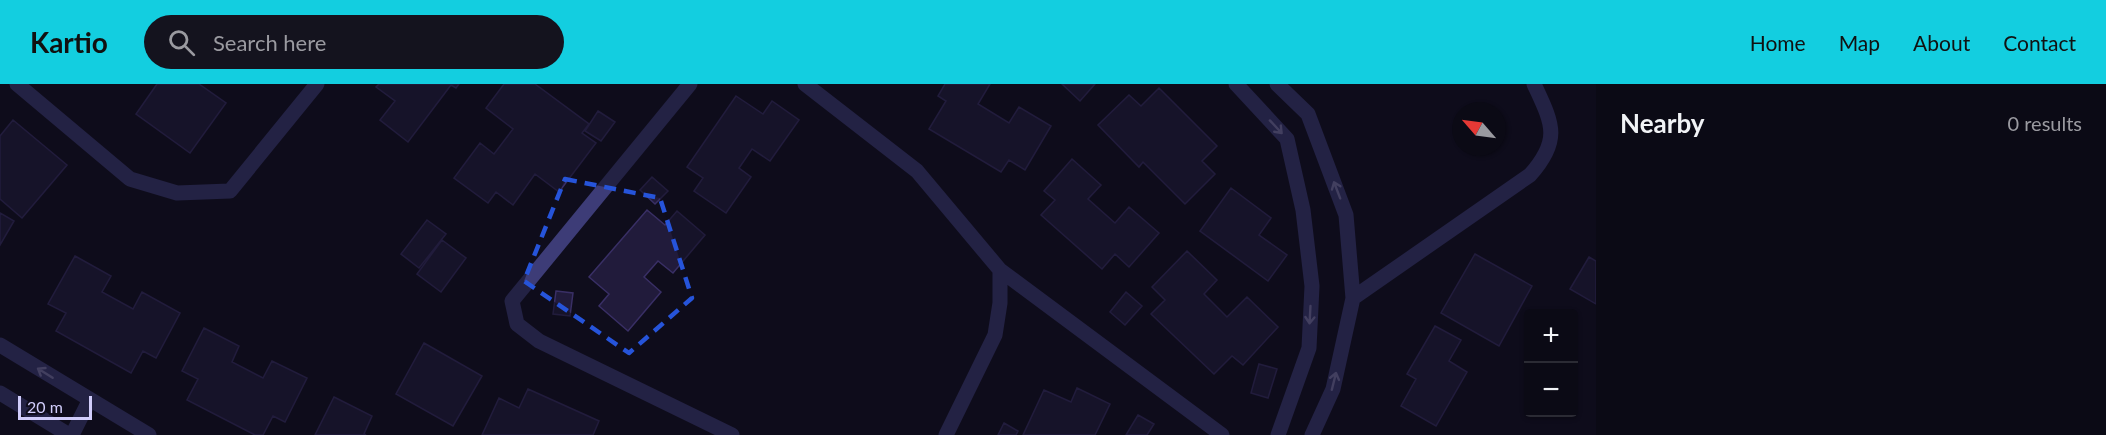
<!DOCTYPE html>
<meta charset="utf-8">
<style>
body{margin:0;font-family:Lato,sans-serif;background:#14131e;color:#f1f3f6}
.controls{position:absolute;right:18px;bottom:18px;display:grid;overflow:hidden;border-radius:6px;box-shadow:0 2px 4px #0004}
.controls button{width:54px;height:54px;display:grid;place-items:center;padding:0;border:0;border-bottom:2px solid #2b2b34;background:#0b0a15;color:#f1f3f6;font:30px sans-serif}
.compass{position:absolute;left:1452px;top:18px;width:54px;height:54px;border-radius:50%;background:#0b0a15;box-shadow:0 2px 4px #0004;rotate:298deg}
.scale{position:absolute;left:18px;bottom:15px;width:74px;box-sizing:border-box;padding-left:6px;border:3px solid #d1cdfb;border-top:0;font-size:16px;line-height:21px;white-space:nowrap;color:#d1cdfb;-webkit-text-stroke:4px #0f0d1c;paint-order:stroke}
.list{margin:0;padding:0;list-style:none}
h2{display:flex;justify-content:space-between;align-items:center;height:78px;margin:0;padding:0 24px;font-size:26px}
h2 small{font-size:20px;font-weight:400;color:#9a9aa0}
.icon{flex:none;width:33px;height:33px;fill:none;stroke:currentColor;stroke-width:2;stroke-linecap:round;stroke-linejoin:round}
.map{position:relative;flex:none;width:1596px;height:351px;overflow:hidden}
header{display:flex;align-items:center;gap:36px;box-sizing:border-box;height:84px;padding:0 30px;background:#13cee0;color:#111}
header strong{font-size:28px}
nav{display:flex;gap:33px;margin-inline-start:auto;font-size:21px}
.search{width:420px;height:54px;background:#14131e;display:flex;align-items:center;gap:15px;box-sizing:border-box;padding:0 21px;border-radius:33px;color:#9a9aa0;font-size:22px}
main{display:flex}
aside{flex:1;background:#0b0a15}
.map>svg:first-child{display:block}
</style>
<header>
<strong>Kartio</strong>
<div class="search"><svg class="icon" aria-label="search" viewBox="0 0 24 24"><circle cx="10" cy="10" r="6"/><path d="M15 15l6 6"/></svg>Search here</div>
<nav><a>Home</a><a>Map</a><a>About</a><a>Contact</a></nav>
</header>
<main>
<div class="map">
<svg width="1596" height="351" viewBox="0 0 1596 351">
<rect width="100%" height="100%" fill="#0f0d1c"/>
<!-- building -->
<path fill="#211b3b" stroke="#392f65" stroke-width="1.5" d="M157 0H199L226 19 190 69 136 30Z
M379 0H459L456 4 451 1 408 58 380 36 395 17 376 3Z
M504 0H535L589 40 582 49 596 59 559 108 535 90 513 121 496 108 488 119 454 94 480 59 494 70 513 45 486 24Z
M945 0H990L978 20 1009 39 1019 23 1051 42 1025 86 1009 76 1001 88 929 45 946 17 938 12Z
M1062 0H1095L1080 17Z
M1159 4 1217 62 1202 77 1215 90 1185 120 1143 78 1139 83 1098 41 1129 11 1141 22Z
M736 12 763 30 772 17 799 36 770 77 752 65 739 84 751 93 726 129 694 107 703 94 687 83Z
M598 27 615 38 601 57 585 47Z
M13 36 67 81 22 134 0 115V52Z
M1072 75 1101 101 1088 115 1115 139 1129 123 1159 149 1129 183 1115 170 1102 185 1041 131 1055 116 1044 107Z
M652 93 668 107 655 120 640 106Z
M1231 104 1271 134 1259 151 1287 171 1268 197 1200 147Z
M647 126 665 141 677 127 705 151 673 189 658 177 644 193 661 208 628 247 599 222 609 210 589 193Z
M0 129 14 137 0 161Z
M427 136 446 150 419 184 401 170Z
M442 156 466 174 441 208 417 190Z
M1187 167 1217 196 1204 210 1227 233 1247 213 1278 243 1243 281 1232 272 1214 290 1151 230 1165 216 1152 203Z
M1475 170 1532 202 1499 262 1441 229Z
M75 172 111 192 102 208 133 225 142 208 180 229 156 274 143 267 131 289 56 247 66 229 48 220Z
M1589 173 1596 177V220L1570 205Z
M556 207 573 209 570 232 553 230Z
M1126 208 1142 222 1125 241 1110 228Z
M1435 242 1461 256 1449 277 1467 288 1436 342 1401 322 1416 295 1407 290Z
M204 244 239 262 232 278 263 294 272 277 307 294 285 338 273 332 263 351H255L187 316 198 295 182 287Z
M424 259 482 292 453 342 396 310Z
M1259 280 1277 285 1268 314 1251 309Z
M1077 304 1110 320 1095 351H1023L1044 306 1071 318Z
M528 305 599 337 593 351H482L499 314 519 324Z
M334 313 372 332 364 350 366 351H315Z
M1138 331 1154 340 1147 351H1126Z
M1004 339 1018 347 1016 351H998Z"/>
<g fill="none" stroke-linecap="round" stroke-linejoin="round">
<!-- street -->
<path stroke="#3d3c77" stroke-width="15" d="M17 0 130 95 177 109 230 107 317 0
M690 0 512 217 517 240 539 257 732 351
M805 0 917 87 1000 186V219L995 251 946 351
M1236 0 1287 55 1303 126 1312 202 1309 264 1278 351
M1277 0 1308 30 1346 131 1353 214 1333 305 1312 351
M1000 186 1222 351
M1353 214 1530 91C1562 55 1552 39 1534 0
M0 261 149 351
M0 309 69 351
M72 351 89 317"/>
</g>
<!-- one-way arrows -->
<defs><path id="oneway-shaft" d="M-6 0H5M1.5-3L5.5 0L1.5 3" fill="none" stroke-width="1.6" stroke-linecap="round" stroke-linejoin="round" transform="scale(1.5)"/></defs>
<g stroke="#807db2">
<use href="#oneway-shaft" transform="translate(1276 43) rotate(47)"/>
<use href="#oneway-shaft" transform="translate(1337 106) rotate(-111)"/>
<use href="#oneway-shaft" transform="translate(1310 231) rotate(93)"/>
<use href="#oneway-shaft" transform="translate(45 289) rotate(-148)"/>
<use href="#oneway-shaft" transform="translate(1334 297) rotate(-76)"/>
</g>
<!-- marked area -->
<path d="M0 0H1596V351H0ZM565 95 660 114 692 214 629 269 524 197Z" fill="#0f0d1c" fill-opacity=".55" fill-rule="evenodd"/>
<path fill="none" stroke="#2654da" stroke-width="4.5" stroke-dasharray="12 8" stroke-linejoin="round" d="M565 95 660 114 692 214 629 269 524 197Z"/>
</svg>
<div class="controls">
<button>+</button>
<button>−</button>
</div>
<svg class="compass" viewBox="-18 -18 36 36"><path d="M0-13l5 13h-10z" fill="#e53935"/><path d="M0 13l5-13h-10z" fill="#9a9aa0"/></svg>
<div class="scale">20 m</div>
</div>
<aside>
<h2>Nearby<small>0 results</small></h2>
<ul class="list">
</ul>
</aside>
</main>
